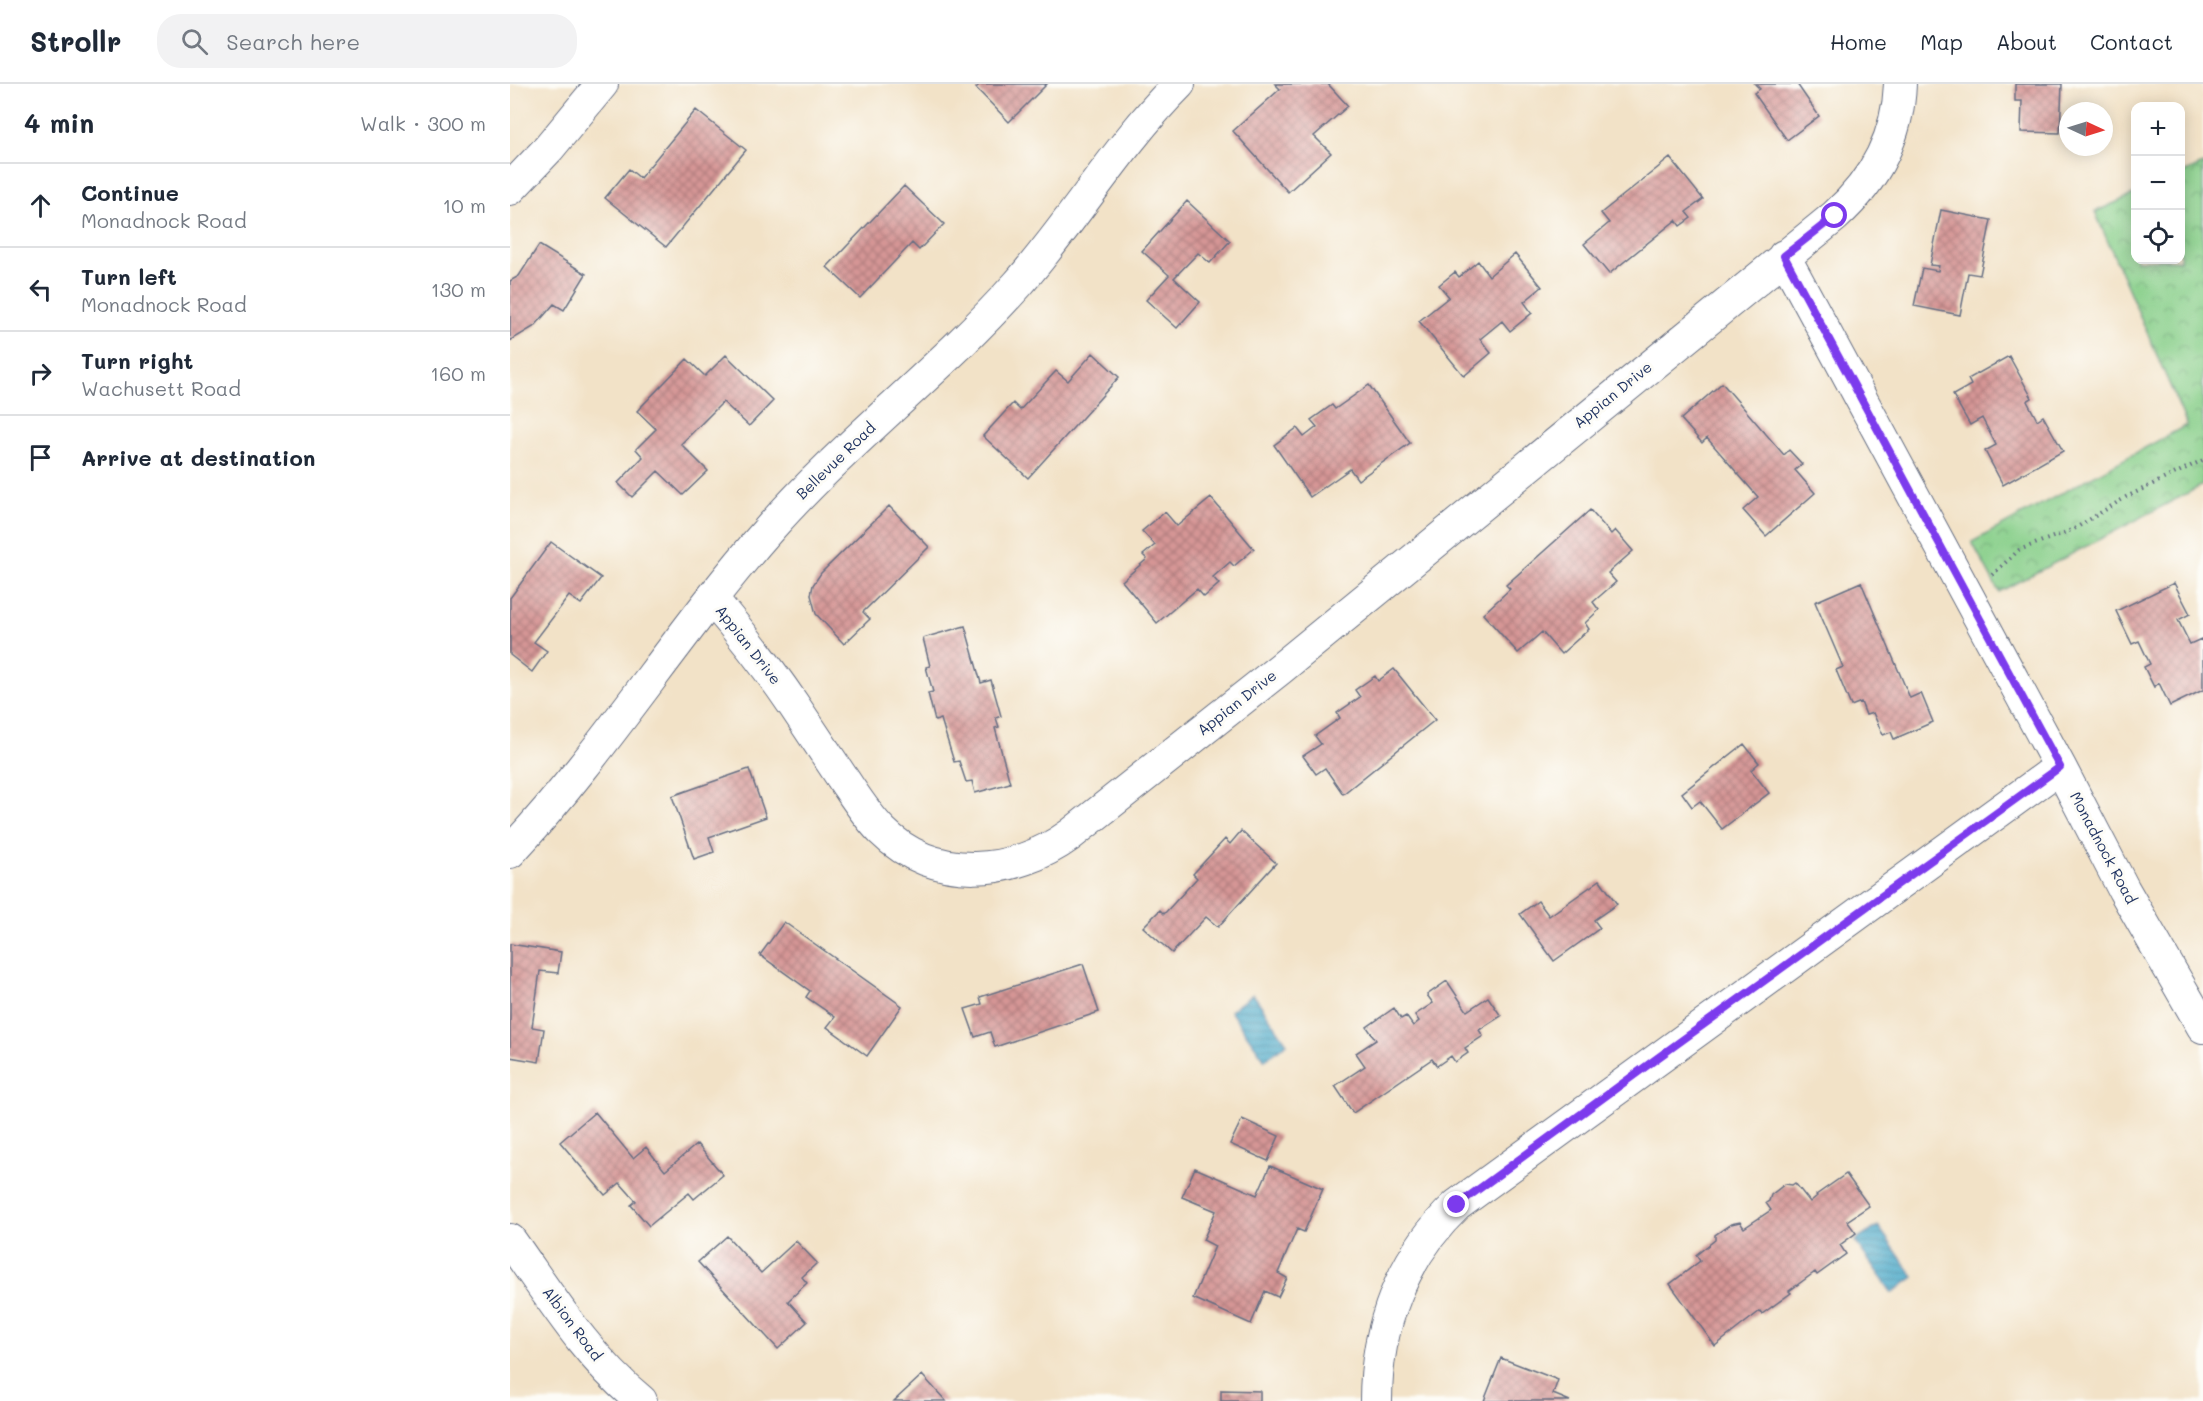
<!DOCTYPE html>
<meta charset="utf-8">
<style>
body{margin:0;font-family:Mali,sans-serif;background:#f2f2f3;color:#1f2937}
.controls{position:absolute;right:18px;top:18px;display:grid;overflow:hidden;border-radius:12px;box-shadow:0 3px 15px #0003}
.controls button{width:54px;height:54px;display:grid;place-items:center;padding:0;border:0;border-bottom:2px solid #e0e1e3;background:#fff;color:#1f2937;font:30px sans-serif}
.compass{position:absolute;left:1549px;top:18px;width:54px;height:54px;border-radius:50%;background:#fff;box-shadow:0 3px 15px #0003;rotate:94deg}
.stop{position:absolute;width:18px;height:18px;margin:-14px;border:4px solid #7c3aed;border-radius:50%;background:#fff}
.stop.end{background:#7c3aed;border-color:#fff;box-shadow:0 2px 6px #0008}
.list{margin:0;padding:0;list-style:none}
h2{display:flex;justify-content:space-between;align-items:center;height:78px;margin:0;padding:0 24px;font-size:26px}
h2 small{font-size:20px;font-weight:400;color:#747a83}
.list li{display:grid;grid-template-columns:39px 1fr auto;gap:18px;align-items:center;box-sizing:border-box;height:84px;padding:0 24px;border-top:2px solid #e0e1e3}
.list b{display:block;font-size:22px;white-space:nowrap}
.list p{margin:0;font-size:20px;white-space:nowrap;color:#747a83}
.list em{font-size:20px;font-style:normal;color:#747a83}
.icon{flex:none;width:33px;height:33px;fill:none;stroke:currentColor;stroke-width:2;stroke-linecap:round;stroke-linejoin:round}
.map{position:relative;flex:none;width:1693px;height:1317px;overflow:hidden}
header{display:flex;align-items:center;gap:36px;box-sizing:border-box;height:84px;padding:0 30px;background:#fff;border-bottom:2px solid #e0e1e3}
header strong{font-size:28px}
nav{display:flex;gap:33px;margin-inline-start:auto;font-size:21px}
.search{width:420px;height:54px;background:#f2f2f3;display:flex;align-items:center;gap:15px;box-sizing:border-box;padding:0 21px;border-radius:24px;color:#747a83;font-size:22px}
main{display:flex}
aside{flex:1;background:#fff}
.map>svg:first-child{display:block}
</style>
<header>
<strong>Strollr</strong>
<div class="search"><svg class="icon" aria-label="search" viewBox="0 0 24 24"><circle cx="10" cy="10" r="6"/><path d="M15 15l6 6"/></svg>Search here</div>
<nav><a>Home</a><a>Map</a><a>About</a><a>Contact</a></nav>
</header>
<main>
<aside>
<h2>4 min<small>Walk · 300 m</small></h2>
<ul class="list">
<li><svg class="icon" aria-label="ahead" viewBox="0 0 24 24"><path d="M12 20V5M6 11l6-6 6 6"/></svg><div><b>Continue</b><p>Monadnock Road</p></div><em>10 m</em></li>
<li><svg class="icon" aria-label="left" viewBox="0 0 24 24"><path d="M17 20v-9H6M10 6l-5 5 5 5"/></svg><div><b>Turn left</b><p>Monadnock Road</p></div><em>130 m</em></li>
<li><svg class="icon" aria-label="right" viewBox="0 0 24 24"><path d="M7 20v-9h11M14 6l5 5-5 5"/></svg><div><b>Turn right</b><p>Wachusett Road</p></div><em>160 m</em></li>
<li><svg class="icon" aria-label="arrive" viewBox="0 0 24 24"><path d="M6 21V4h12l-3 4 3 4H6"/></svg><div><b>Arrive at destination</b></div></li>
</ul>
</aside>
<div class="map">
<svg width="1693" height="1317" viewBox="0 0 1693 1317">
<defs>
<pattern id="park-crowns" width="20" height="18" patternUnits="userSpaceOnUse" patternTransform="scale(1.5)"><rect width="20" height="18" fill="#88cf8a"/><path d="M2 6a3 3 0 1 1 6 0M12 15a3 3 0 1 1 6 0" fill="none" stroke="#6ea874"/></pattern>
<pattern id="water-rules" width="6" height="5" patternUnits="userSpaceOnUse" patternTransform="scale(1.5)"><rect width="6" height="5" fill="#49a8c8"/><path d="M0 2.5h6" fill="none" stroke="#3c89a6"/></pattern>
<pattern id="building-cross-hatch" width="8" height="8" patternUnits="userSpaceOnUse" patternTransform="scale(1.5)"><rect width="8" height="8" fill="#d69695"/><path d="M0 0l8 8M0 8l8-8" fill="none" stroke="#ad7b7d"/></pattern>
</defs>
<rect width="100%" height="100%" fill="#fdfcf7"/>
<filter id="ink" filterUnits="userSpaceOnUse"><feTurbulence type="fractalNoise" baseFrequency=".0167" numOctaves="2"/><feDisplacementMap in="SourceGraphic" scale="12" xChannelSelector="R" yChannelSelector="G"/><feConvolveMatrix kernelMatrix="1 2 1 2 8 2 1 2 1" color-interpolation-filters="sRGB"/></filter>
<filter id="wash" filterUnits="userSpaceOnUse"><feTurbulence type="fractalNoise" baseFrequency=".008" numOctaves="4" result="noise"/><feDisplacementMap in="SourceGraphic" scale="24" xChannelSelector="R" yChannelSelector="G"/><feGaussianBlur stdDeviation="1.35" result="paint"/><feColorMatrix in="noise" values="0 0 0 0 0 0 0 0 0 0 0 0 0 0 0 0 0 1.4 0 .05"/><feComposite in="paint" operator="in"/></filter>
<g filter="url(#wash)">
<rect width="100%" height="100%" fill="#f2e2c7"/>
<!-- park -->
<path fill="url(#park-crowns)" stroke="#527f74" stroke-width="1.5" d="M1693 80V401L1489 508 1462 458 1677 341 1585 128 1625 110 1626 176H1670L1671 90Z"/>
<!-- water -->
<path fill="url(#water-rules)" stroke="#326c93" stroke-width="1.5" d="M743 910 777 959 755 976 720 927Z
M1368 1142 1404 1193 1382 1209 1345 1157Z"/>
<g id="blocks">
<!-- building -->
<path fill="url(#building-cross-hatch)" d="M470 0H537L499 38 466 4Z
M765 0H818L838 22 804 52 821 69 778 108 723 47 770 5Z
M1245 0H1287L1309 32 1277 56 1244 9 1250 5Z
M1505 0H1552L1550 49 1511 48 1512 17H1505Z
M186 26 236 66 156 163 95 114 119 85 130 94Z
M1160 74 1193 115 1176 128 1181 134 1170 142 1166 136 1099 190 1074 160 1099 139 1091 129Z
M394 102 434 140 409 166 402 159 350 214 317 183Z
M677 117 720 157 700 179 688 169 664 194 690 218 667 244 636 216 659 191 632 167Z
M1431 126 1481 136 1470 191 1458 189 1450 231 1404 222 1412 184 1428 187 1429 182 1420 181Z
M29 161 76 190 54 226 44 220 25 242 0 257V197L9 192Z
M1005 170 1032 203 1014 218 1022 229 1000 247 992 237 970 255 981 269 954 292 909 237 939 213 929 201 945 188 949 193 968 177 979 192Z
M583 269 609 293 518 394 473 352 503 319 510 326 546 287 558 297Z
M216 271 263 317 239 342 213 318 171 360 198 387 173 411 148 387 122 413 108 399 133 373 126 365 146 345 127 327 177 275 195 292Z
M1499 272 1522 314 1517 317 1527 336 1533 332 1553 367 1493 401 1475 367 1486 361 1472 334 1460 341 1443 311 1461 301 1458 295Z
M1212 299 1274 371 1279 366 1292 380 1285 386 1305 409 1256 452 1233 426 1248 413 1197 354 1192 359 1171 335Z
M859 301 900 359 848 396 840 385 800 413 764 361 787 344 794 353 807 343 801 336 822 321 825 325Z
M701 414 744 465 724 482 720 478 703 493 709 500 694 513 687 505 647 539 612 497 637 475 633 471 645 461 632 447 655 428 667 442Z
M379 422 419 463 353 528 360 535 334 560 306 530 301 511 303 501 311 489Z
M1080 426 1101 450 1105 446 1123 467 1098 489 1106 498 1083 518 1089 526 1075 539 1079 545 1051 570 1032 548 1008 569 973 530 1000 505 996 501Z
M41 458 91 494 71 520 59 512 24 558 37 567 22 588 0 571V514Z
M1351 498 1400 614 1411 609 1423 638 1384 655 1381 648 1373 651 1363 629 1356 631 1351 618 1341 622 1326 586 1333 583 1305 518Z
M1664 499 1680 530 1668 536 1680 560 1691 555 1693 559V606L1660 622 1649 599 1644 603 1634 583 1640 580 1629 557 1622 560 1606 527Z
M455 542 471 599 481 596 491 632 486 634 489 643 485 644 500 699 465 709 462 697 456 698 449 677 444 678 431 635 425 637 418 609 423 608 416 583 420 582 413 554Z
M884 585 925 636 833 710 815 684 806 690 793 672 811 660 805 652 830 634 827 629 850 613 845 606 865 592 868 597Z
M1234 660 1249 679 1241 686 1259 709 1212 745 1190 717 1182 723 1172 709Z
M239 685 256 733 199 753 204 768 184 775 162 712Z
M731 747 766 779 708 843 696 833 662 869 633 843 650 826 654 830 687 794 683 790 715 755 720 760Z
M1090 796 1107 820 1084 836 1090 844 1044 877 1010 830 1028 817 1039 832Z
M274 838 392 922 357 972 317 943 325 933 296 913 300 907 250 871Z
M0 860 51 868 48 889 30 887 22 943 34 945 29 978 0 973Z
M573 880 589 928 485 963 480 948 465 953 455 925 472 920 470 913Z
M937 897 957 927 978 913 991 932 969 946 973 952 955 964 958 969 945 978 941 972 927 982 922 975 843 1029 825 1002 855 982 846 969 866 956 857 943 884 924 891 935 896 932 903 942 909 937 905 931 923 919 917 911Z
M85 1028 123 1074 136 1063 155 1087 187 1060 213 1091 184 1115 179 1109 139 1142 121 1121 126 1117 110 1099 95 1111 50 1058Z
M732 1035 769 1052 758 1077 720 1060Z
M760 1082 813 1105 794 1148 787 1145 768 1189 777 1194 768 1213 755 1207 741 1240 683 1214 705 1162 693 1156 706 1127 672 1113 685 1084 747 1111Z
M1336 1090 1359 1122 1337 1137 1346 1149 1330 1161 1336 1170 1307 1191 1305 1188 1279 1207 1281 1209 1252 1230 1250 1227 1205 1262 1160 1200 1190 1177 1186 1171 1205 1156V1151L1221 1140 1230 1138 1234 1144 1261 1126 1256 1119 1259 1117 1261 1111 1275 1100 1282 1101 1285 1099 1300 1118 1307 1112 1306 1111Z
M217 1152 251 1189 286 1157 307 1179 292 1193 297 1199 278 1217 297 1238 268 1265 188 1178Z
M991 1274 1048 1296 1043 1310 1060 1317H974Z
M412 1291 436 1317H384Z
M711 1306 750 1307V1317H711Z"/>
</g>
</g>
<g filter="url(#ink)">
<use href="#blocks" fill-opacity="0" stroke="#666e83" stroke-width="1.5"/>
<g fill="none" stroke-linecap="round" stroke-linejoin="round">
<defs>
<path id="minor" d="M0 105 39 64 92 0
M1274 172 1550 683 1614 806 1693 943
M202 515C231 549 258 583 283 620 299 644 315 668 331 692 344 711 356 731 372 747 424 799 504 792 560 751L770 585 1325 132C1364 97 1388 53 1390 0
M0 768C95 667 168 548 260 444 337 357 431 286 508 200 565 135 608 61 669 0
M0 1156C40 1212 77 1273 131 1317
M866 1317C866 1243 892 1173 947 1121L1550 683"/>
</defs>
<!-- minor casing -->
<use href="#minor" stroke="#666e83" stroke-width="34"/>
<!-- path -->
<path stroke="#666e83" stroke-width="4" stroke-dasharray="1.5 4.5" stroke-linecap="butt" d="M1482 491 1509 466 1564 445 1616 413 1693 376"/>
<!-- minor -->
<use href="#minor" stroke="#fff" stroke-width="32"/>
</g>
</g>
<g fill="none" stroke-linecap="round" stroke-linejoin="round" filter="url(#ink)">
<!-- route -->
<path stroke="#7c3aed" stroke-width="8" d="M947 1121 1146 975 1550 683 1274 172 1325 132"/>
</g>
<g text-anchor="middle" stroke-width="6" stroke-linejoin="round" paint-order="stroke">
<!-- street labels -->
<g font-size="15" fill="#1b2f5e" stroke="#fdfcf7">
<text transform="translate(1103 311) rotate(-39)" y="5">Appian Drive</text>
<text transform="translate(326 377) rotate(-44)" y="5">Bellevue Road</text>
<text transform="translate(238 561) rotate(52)" y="5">Appian Drive</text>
<text transform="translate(727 619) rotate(-38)" y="5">Appian Drive</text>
<text transform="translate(1593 764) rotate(62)" y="5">Monadnock Road</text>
<text transform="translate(62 1240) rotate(53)" y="5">Albion Road</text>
</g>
</g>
</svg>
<div class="controls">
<button>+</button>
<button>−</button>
<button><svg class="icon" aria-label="locate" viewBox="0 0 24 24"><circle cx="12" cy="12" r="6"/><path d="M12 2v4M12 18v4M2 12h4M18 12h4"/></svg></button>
</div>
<svg class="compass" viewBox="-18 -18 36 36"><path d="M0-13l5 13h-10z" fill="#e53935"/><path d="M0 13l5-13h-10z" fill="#747a83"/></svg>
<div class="stop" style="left:1325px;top:132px"></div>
<div class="stop end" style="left:947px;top:1121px"></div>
</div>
</main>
